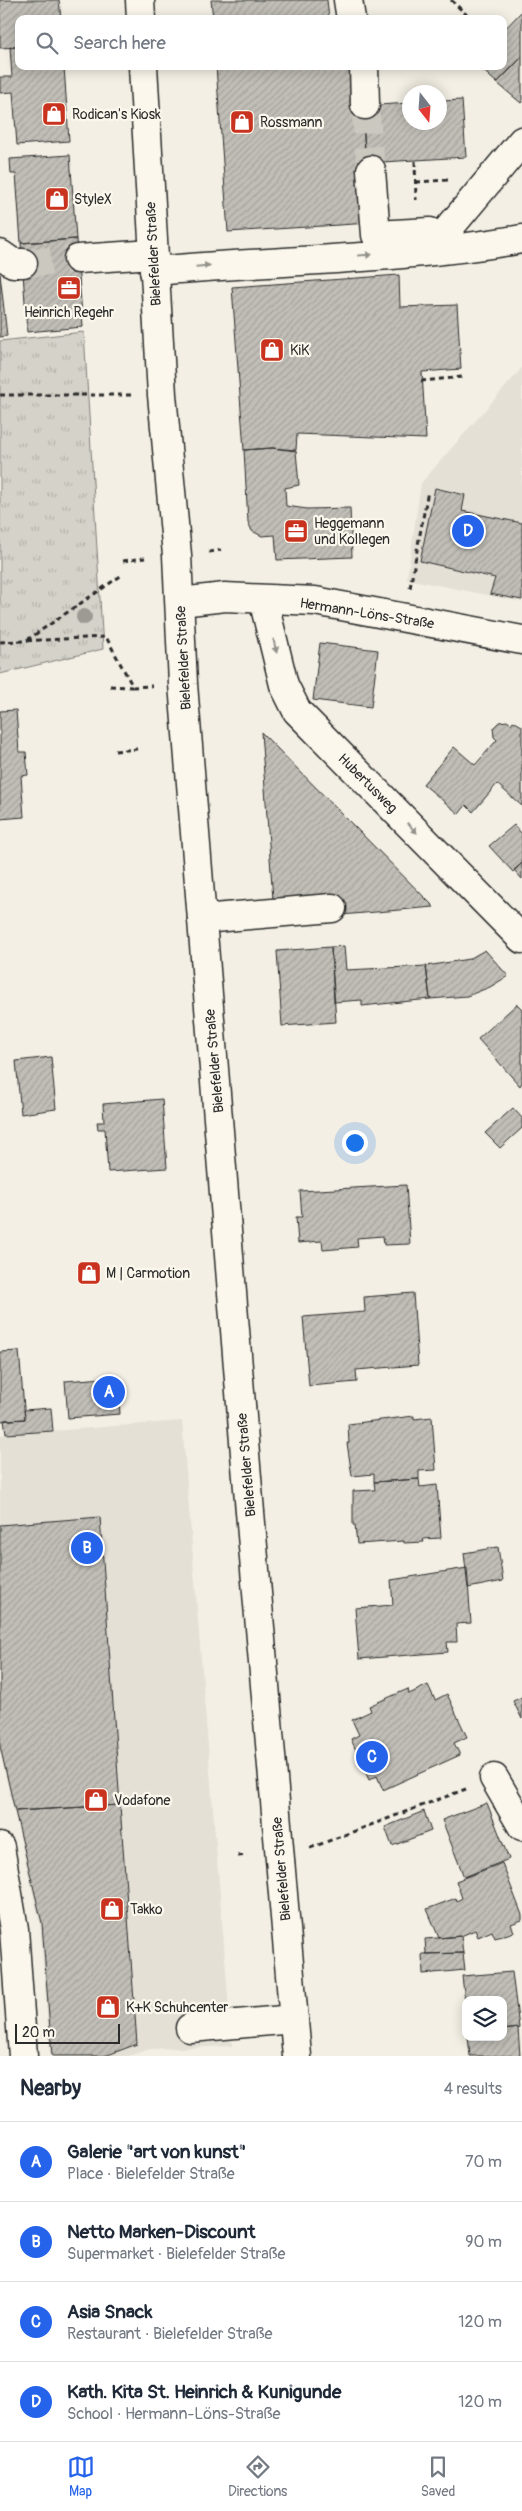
<!DOCTYPE html>
<meta charset="utf-8">
<style>
body{margin:0;font-family:Pangolin,sans-serif;background:#f6f6f7;color:#1f2937}
.controls{position:absolute;right:15px;bottom:15px;display:grid;overflow:hidden;border-radius:10px;box-shadow:0 2px 12px #0003}
.controls button{width:45px;height:45px;display:grid;place-items:center;padding:0;border:0;border-bottom:1px solid #e0e1e3;background:#fff;color:#1f2937;font:25px sans-serif}
.compass{position:absolute;left:402px;top:85px;width:45px;height:45px;border-radius:50%;background:#fff;box-shadow:0 2px 12px #0003;rotate:163deg}
.scale{position:absolute;left:15px;bottom:12px;width:105px;box-sizing:border-box;padding-left:5px;border:2px solid #2b2b2b;border-top:0;font-size:14px;line-height:18px;white-space:nowrap;color:#2b2b2b;-webkit-text-stroke:4px #fbf7ec;paint-order:stroke}
.you{position:absolute;left:354px;top:1142px;width:18px;height:18px;margin:-12px;border:4px solid #fff;border-radius:50%;background:#1a73e8;box-shadow:0 0 0 8px #1a73e833}
.badge{display:grid;place-items:center;width:32px;height:32px;border-radius:50%;background:#2563eb;color:#fff;font-size:16px;font-weight:700}
.pin{position:absolute;translate:-50% -50%;border:2px solid #fff;box-shadow:0 1px 5px #0006}
.list{margin:0;padding:0;list-style:none}
h2{display:flex;justify-content:space-between;align-items:center;height:65px;margin:0;padding:0 20px;font-size:21px}
h2 small{font-size:16px;font-weight:400;color:#747a83}
.list li{display:grid;grid-template-columns:32px 1fr auto;gap:15px;align-items:center;box-sizing:border-box;height:80px;padding:0 20px;border-top:1px solid #e0e1e3}
.list b{display:block;font-size:19px;white-space:nowrap}
.list p{margin:0;font-size:16px;white-space:nowrap;color:#747a83}
.list em{font-size:16px;font-style:normal;color:#747a83}
.icon{flex:none;width:28px;height:28px;fill:none;stroke:currentColor;stroke-width:2;stroke-linecap:round;stroke-linejoin:round}
.map{position:relative;flex:none;width:522px;height:2056px;overflow:hidden}
.search{position:absolute;background:#fff;box-shadow:0 2px 12px #0003;left:15px;right:15px;top:15px;height:55px;display:flex;align-items:center;gap:12px;box-sizing:border-box;padding:0 18px;border-radius:10px;color:#747a83;font-size:19px}
.sheet{height:385px;background:#fff}
nav{display:flex;justify-content:space-around;align-items:center;box-sizing:border-box;height:70px;border-top:1px solid #e0e1e3;background:#fff;font-size:14px;color:#747a83}
nav a{display:grid;justify-items:center;gap:2px}
nav .on{color:#2563eb}
.map>svg:first-child{display:block}
</style>
<div class="map">
<svg width="522" height="2056" viewBox="0 0 522 2056">
<defs>
<pattern id="grass-tufts" width="24" height="20" patternUnits="userSpaceOnUse" patternTransform="scale(1.25)"><rect width="24" height="20" fill="#d5d2c9"/><path d="M3 7l-1-3M5 7V3M7 7l1-3M15 17l-1-3M17 17v-4M19 17l1-3" fill="none" stroke="#b7b4ad"/></pattern>
<pattern id="building-hatch" width="6" height="6" patternUnits="userSpaceOnUse" patternTransform="scale(1.25)"><rect width="6" height="6" fill="#c0beb6"/><path d="M-1 1l2-2M0 6l6-6M5 7l2-2" fill="none" stroke="#a5a39d"/></pattern>
</defs>
<rect width="100%" height="100%" fill="#f3efe4"/>
<filter id="ink" filterUnits="userSpaceOnUse"><feTurbulence type="fractalNoise" baseFrequency=".02" numOctaves="2"/><feDisplacementMap in="SourceGraphic" scale="10" xChannelSelector="R" yChannelSelector="G"/><feConvolveMatrix kernelMatrix="1 2 1 2 8 2 1 2 1" color-interpolation-filters="sRGB"/></filter>
<g filter="url(#ink)">
<!-- built -->
<path fill="#e4e0d6" d="M522 368V602L407 579 421 483Z
M182 1421 232 2046 150 2049 128 2056H50L40 1924 0 1751V1435Z"/>
<!-- grass -->
<path fill="url(#grass-tufts)" stroke="#807e7a" d="M84 332 103 649 0 674V341Z"/>
<!-- building -->
<path fill="url(#building-hatch)" stroke="#2b2b2b" d="M0 0H59L61 19H19V47L0 48Z
M211 0H327L329 19H213Z
M522 11V57L497 83 478 66H503V31Z
M10 47H19V66H64L69 141 17 145 13 92 0 93V77H12Z
M522 57V102L521 103 497 83Z
M216 66H359L370 223 228 232Z
M462 100 466 157 366 163 362 106 410 103V122H440V101Z
M70 155 76 239 21 243 16 174H11L10 159Z
M76 239 83 327 27 332 21 243Z
M0 274 7 336 0 337Z
M399 275 400 307 457 305 461 369 422 372 426 439 297 434 296 450 272 448 244 450 232 287Z
M272 448 296 451 299 485 285 488 286 506 307 509 350 508 352 557 277 560 275 535 262 536 252 531 248 522 244 450Z
M435 488 465 495 462 511 522 523V600L490 594 495 578 420 561Z
M320 643 378 650 371 707 313 700Z
M16 710 19 752H26L27 764 28 775 21 776 24 817 0 819V711Z
M507 721 511 724 513 721 522 726V806L497 784 473 812 466 805 459 814 423 784 454 747 475 765 497 740 494 737 493 728 499 722Z
M261 732 434 907 341 915 273 900Z
M514 825 522 834V863L513 872 489 846Z
M522 863V879L514 870Z
M344 946 346 970 426 966 430 999 362 1006V1000L334 1002 331 947Z
M331 947 336 1022 282 1026 277 951Z
M485 950 508 976 490 987 467 996 430 999 426 966 469 959Z
M517 1004 522 1009V1083L520 1086 478 1039Z
M51 1057 56 1109 21 1114 16 1061Z
M162 1099 167 1168 108 1172 105 1129H98L97 1122H104L103 1104Z
M513 1108 522 1118V1128L500 1148 485 1133Z
M406 1185 410 1244 384 1245 383 1236 357 1238 358 1247 323 1250 322 1241 298 1243 296 1217H302L300 1191Z
M413 1293 418 1365 356 1370 357 1382 309 1386 303 1317 365 1312 364 1297Z
M19 1351 25 1419 0 1421V1352Z
M117 1377 120 1414 68 1418 65 1381Z
M51 1408 53 1431 6 1434 4 1420 25 1419 24 1410Z
M414 1416V1419L432 1417 436 1470 419 1471V1479L374 1482V1474L352 1476 347 1443H349L348 1424Z
M419 1479 420 1487 437 1485 441 1538 423 1539 424 1542 404 1543V1541L357 1544 355 1525H353V1491L375 1490 374 1482Z
M100 1517 120 1805 15 1811 0 1746V1525Z
M498 1547 503 1581 468 1588 464 1553Z
M467 1568 471 1623 456 1624 457 1642H447L448 1652 359 1659 355 1608 393 1605 391 1580Z
M428 1685 435 1700 447 1694 467 1737 454 1743 460 1755 383 1790 377 1776 369 1780 351 1739 359 1735 352 1720 371 1711 369 1706 408 1689 409 1694Z
M522 1697V1719L513 1701Z
M487 1803 509 1859 464 1877 442 1820Z
M120 1805 137 2044 105 2056H52L42 1923 15 1811Z
M424 1811 431 1831 392 1846 385 1827Z
M502 1863 522 1915V1920L511 1924 514 1932 495 1938 492 1931 478 1937 475 1930 461 1936 439 1938 427 1909 456 1898 457 1901 462 1898 456 1881Z
M461 1936 463 1953 426 1954 425 1939Z
M463 1953 465 1970 423 1974 422 1954Z
M512 1972 519 2028 503 2030V2000H466V2010L462 1976Z
M518 2028 520 2056H470L468 2037H503V2030Z"/>
<g fill="none" stroke-linecap="round" stroke-linejoin="round">
<!-- minor-tunnel -->
<path stroke="#cbc8bf" stroke-width="28" stroke-dasharray="28 14" stroke-linecap="butt" d="M365 105 371 170
M23 263 78 259"/>
<defs>
<path id="minor" d="M348 0 351 19
M364 66 365 105
M371 170 376 235 430 232
M430 251 522 141
M0 254 13 263H23
M78 259 153 254
M154 271C277 260 401 260 522 239
M263 599 284 685 297 711 522 939
M180 602 225 597 315 601 522 640
M202 919 332 908
M494 1778 522 1826
M0 1847 14 1929 23 2056
M190 2028 294 2019"/>
<path id="major" d="M140 0 141 19
M143 66 162 395 177 555 183 684 245 1454 297 2056"/>
</defs>
<!-- minor casing -->
<use href="#minor" stroke="#2b2b2b" stroke-width="31"/>
<!-- major casing -->
<use href="#major" stroke="#2b2b2b" stroke-width="31"/>
<!-- path -->
<path stroke="#2b2b2b" stroke-width="3" stroke-dasharray="5 4" stroke-linecap="butt" d="M451 0 471 19
M415 161 416 200
M416 182 448 180
M421 381 463 377
M0 395H131
M209 552 221 550
M123 561 145 558
M410 588 428 491
M27 640 122 575
M0 642 106 637 133 687 152 686
M110 686 132 687
M115 751 137 749
M310 1848 466 1789
M238 1856 247 1855"/>
<!-- minor -->
<use href="#minor" stroke="#fbf7ec" stroke-width="28"/>
<!-- major -->
<use href="#major" stroke="#fbf7ec" stroke-width="28"/>
</g>
<!-- trees -->
<circle fill="#9d9a94" cx="84" cy="617" r="8"/>
<!-- one-way arrows -->
<defs><path id="oneway-solid" d="M-6-.8H1V-3.2L6.5 0L1 3.2V.8H-6Z" transform="scale(1.25)"/></defs>
<g fill="#93918c">
<use href="#oneway-solid" transform="translate(365 255) rotate(-4)"/>
<use href="#oneway-solid" transform="translate(203 266) rotate(-5)"/>
<use href="#oneway-solid" transform="translate(275 646) rotate(76)"/>
<use href="#oneway-solid" transform="translate(412 828) rotate(45)"/>
</g>
</g>
<!-- icons -->
<defs>
<symbol id="shop-square" viewBox="-11 -11 22 22"><rect x="-9" y="-9" width="18" height="18" rx="4" fill="#c8321e" stroke="#fbf7ec"/><path d="M-5-2.5h2.3a2.7 3.5 0 0 1 5.4 0H5L5.5 6h-11ZM-1.5-2.5h3a1.5 2.3 0 0 0-3 0Z" fill="#fff"/></symbol>
<symbol id="office-square" viewBox="-11 -11 22 22"><rect x="-9" y="-9" width="18" height="18" rx="4" fill="#c8321e" stroke="#fbf7ec"/><path d="M-6-3h4V-5.5h4V-3h4V5H-6ZM-1-4.5V-3h2v-1.5ZM-6 0V1H6V0Z" fill="#fff"/></symbol>
</defs>
<g fill-rule="evenodd">
<use href="#shop-square" x="40" y="100" width="28" height="28"/>
<use href="#shop-square" x="228" y="108" width="28" height="28"/>
<use href="#shop-square" x="43" y="185" width="28" height="28"/>
<use href="#office-square" x="55" y="274" width="28" height="28"/>
<use href="#shop-square" x="258" y="336" width="28" height="28"/>
<use href="#office-square" x="282" y="517" width="28" height="28"/>
<use href="#shop-square" x="75" y="1259" width="28" height="28"/>
<use href="#shop-square" x="82" y="1786" width="28" height="28"/>
<use href="#shop-square" x="98" y="1895" width="28" height="28"/>
<use href="#shop-square" x="94" y="1993" width="28" height="28"/>
</g>
<g text-anchor="middle" stroke-width="4.5" stroke-linejoin="round" paint-order="stroke">
<!-- poi labels -->
<g font-size="14" fill="#2b2b2b" stroke="#fbf7ec" text-anchor="start">
<text x="72" y="119">Rodican's Kiosk</text>
<text x="260" y="127">Rossmann</text>
<text x="74" y="204">StyleX</text>
<text x="69" y="317" text-anchor="middle">Heinrich Regehr</text>
<text x="290" y="355">KiK</text>
<text x="314" y="528">Heggemann<tspan x="314" dy="16">und Kollegen</tspan></text>
<text x="106" y="1278">M | Carmotion</text>
<text x="114" y="1805">Vodafone</text>
<text x="130" y="1914">Takko</text>
<text x="126" y="2012">K+K Schuhcenter</text>
</g>
<!-- street labels -->
<g font-size="14" fill="#2b2b2b" stroke="#fbf7ec">
<text transform="translate(153 254) rotate(-93)" y="5">Bielefelder Straße</text>
<text transform="translate(367 613) rotate(9)" y="5">Hermann-Löns-Straße</text>
<text transform="translate(183 658) rotate(-93)" y="5">Bielefelder Straße</text>
<text transform="translate(368 783) rotate(45)" y="5">Hubertusweg</text>
<text transform="translate(214 1061) rotate(-95)" y="5">Bielefelder Straße</text>
<text transform="translate(246 1465) rotate(-95)" y="5">Bielefelder Straße</text>
<text transform="translate(281 1869) rotate(-95)" y="5">Bielefelder Straße</text>
</g>
</g>
</svg>
<div class="controls">
<button><svg class="icon" aria-label="layers" viewBox="0 0 24 24"><path d="M12 4l9 5-9 5-9-5zM3 14l9 5 9-5"/></svg></button>
</div>
<svg class="compass" viewBox="-18 -18 36 36"><path d="M0-13l5 13h-10z" fill="#e53935"/><path d="M0 13l5-13h-10z" fill="#747a83"/></svg>
<div class="scale">20 m</div>
<div class="you"></div>
<div class="pin badge" style="left:109px;top:1392px">A</div>
<div class="pin badge" style="left:87px;top:1548px">B</div>
<div class="pin badge" style="left:372px;top:1757px">C</div>
<div class="pin badge" style="left:468px;top:531px">D</div>
<div class="search"><svg class="icon" aria-label="search" viewBox="0 0 24 24"><circle cx="10" cy="10" r="6"/><path d="M15 15l6 6"/></svg>Search here</div>
</div>
<section class="sheet">
<h2>Nearby<small>4 results</small></h2>
<ul class="list">
<li><span class="badge">A</span><div><b>Galerie &quot;art von kunst&quot;</b><p>Place · Bielefelder Straße</p></div><em>70 m</em></li>
<li><span class="badge">B</span><div><b>Netto Marken-Discount</b><p>Supermarket · Bielefelder Straße</p></div><em>90 m</em></li>
<li><span class="badge">C</span><div><b>Asia Snack</b><p>Restaurant · Bielefelder Straße</p></div><em>120 m</em></li>
<li><span class="badge">D</span><div><b>Kath. Kita St. Heinrich &amp; Kunigunde</b><p>School · Hermann-Löns-Straße</p></div><em>120 m</em></li>
</ul>
</section>
<nav>
<a class="on"><svg class="icon" aria-label="map" viewBox="0 0 24 24"><path d="M3 6l6-2 6 2 6-2v14l-6 2-6-2-6 2zM9 4v14M15 6v14"/></svg>Map</a>
<a><svg class="icon" aria-label="directions" viewBox="0 0 24 24"><path d="M12 3l9 9-9 9-9-9zM9 14v-3h6M13 9l2 2-2 2"/></svg>Directions</a>
<a><svg class="icon" aria-label="saved" viewBox="0 0 24 24"><path d="M7 4h10v16l-5-4-5 4z"/></svg>Saved</a>
</nav>
